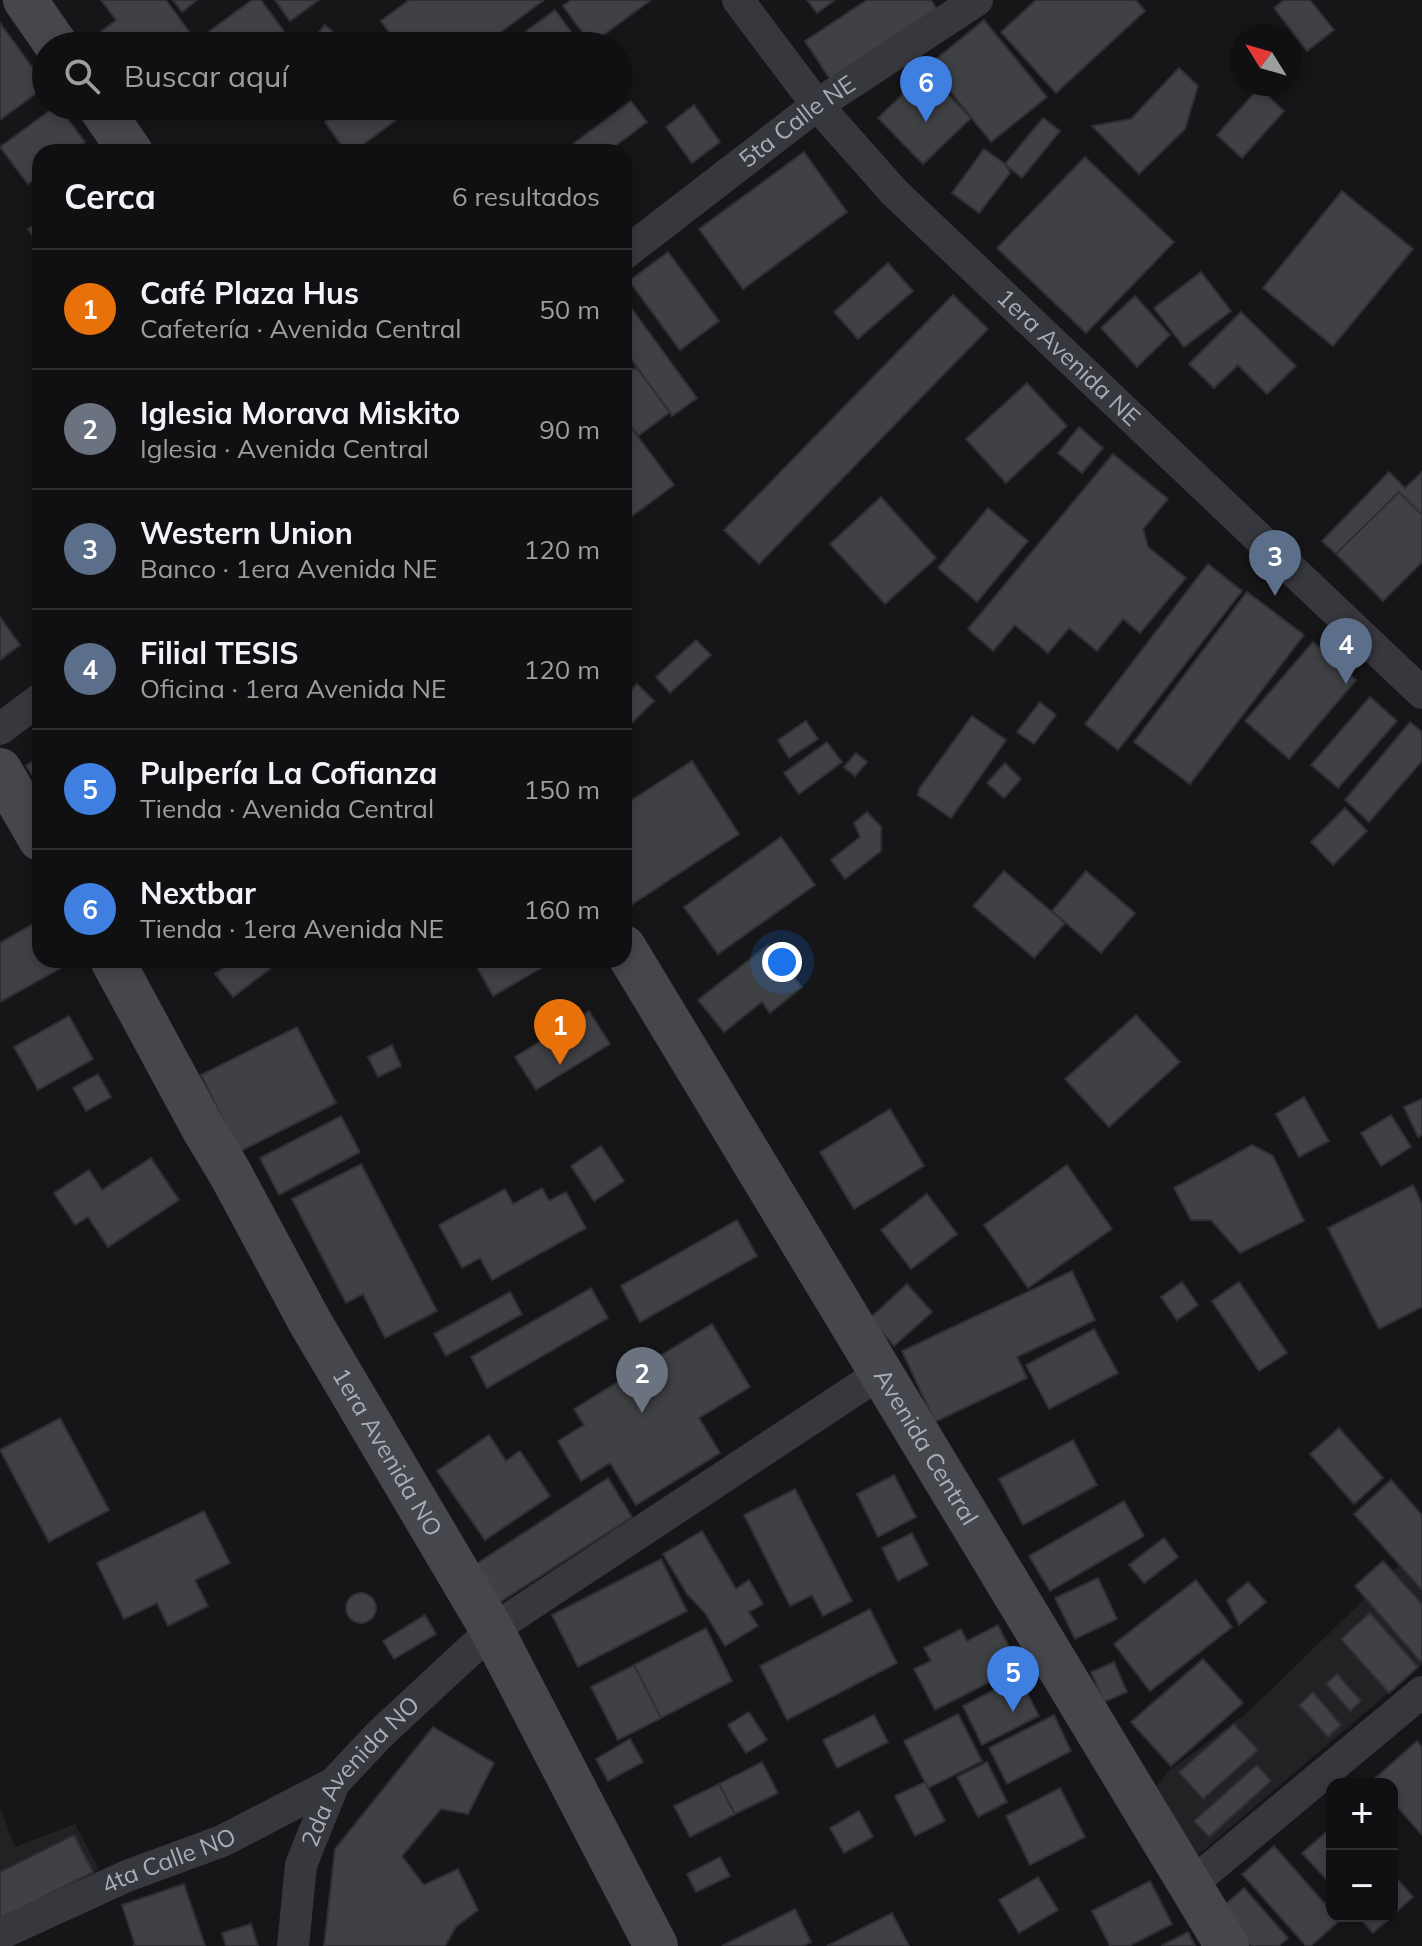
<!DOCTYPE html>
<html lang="es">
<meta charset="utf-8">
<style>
body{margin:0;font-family:Mulish,sans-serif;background:#19191b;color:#f1f3f6}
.controls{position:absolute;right:24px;bottom:24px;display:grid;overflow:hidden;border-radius:16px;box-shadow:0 4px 12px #0003}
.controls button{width:72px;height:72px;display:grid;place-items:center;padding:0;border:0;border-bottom:2px solid #303032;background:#101012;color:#f1f3f6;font:40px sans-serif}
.compass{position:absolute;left:1230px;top:24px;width:72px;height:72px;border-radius:50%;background:#101012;box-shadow:0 4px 12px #0003;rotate:307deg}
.you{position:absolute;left:782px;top:962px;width:28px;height:28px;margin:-20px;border:6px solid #fff;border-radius:50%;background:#1a73e8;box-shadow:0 0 0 12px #1a73e833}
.badge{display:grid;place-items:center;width:52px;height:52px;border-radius:50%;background:#f2b134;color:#fff;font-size:26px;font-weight:700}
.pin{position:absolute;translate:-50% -66px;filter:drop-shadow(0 2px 4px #0008)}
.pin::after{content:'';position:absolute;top:42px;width:28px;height:24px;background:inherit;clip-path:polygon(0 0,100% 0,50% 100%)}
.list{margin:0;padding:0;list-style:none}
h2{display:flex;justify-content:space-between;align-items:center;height:104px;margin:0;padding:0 32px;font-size:34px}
h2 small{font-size:26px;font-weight:400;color:#9c9d9f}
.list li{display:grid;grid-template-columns:52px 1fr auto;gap:24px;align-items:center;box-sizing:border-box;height:120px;padding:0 32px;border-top:2px solid #303032}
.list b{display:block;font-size:30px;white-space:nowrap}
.list p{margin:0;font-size:26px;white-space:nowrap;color:#9c9d9f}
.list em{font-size:26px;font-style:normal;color:#9c9d9f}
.icon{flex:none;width:44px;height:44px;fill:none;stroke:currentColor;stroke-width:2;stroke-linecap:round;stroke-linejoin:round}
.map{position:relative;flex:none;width:1422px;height:1946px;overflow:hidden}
.search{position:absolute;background:#101012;box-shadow:0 4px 12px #0003;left:32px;top:32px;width:600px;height:88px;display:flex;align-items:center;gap:20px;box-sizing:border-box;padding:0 28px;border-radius:44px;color:#9c9d9f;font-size:30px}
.panel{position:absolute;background:#101012;box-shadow:0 4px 12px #0003;left:32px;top:144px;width:600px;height:824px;border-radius:24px}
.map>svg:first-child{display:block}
</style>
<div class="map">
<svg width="1422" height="1946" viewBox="0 0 1422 1946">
<rect width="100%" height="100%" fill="#161618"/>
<!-- built -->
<path fill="#222225" d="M1422 1543V1664L1191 1861 1152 1791 1170 1770 1247 1713Z
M0 1807 15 1847 75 1824 99 1869 0 1921Z"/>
<!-- building -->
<path fill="#404145" stroke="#303034" stroke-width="2" d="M101 0H166L199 45 88 46 86 43 116 20Z
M173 0H197L182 12Z
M252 0H261L291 41 284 46H217L207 33Z
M275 0H319L290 21Z
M409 0H544L482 46H399L381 21Z
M571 0H651L591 44 563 6Z
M807 0H835L817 13Z
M867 0H931L938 11 832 82 805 41Z
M1036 0H1136L1145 11 1056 93 1001 32Z
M1284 0H1310L1334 30 1307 51 1274 8Z
M555 10 578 41 571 46H506Z
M984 20 1047 97 991 142 929 65Z
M0 23 46 86 0 120Z
M325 25 350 46H307Z
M1179 68 1198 86 1185 129 1139 174 1092 126 1131 119Z
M926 72 971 118 923 164 878 118Z
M1259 88 1284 111 1242 158 1217 135Z
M631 101 647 122 607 152H562Z
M694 105 720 142 692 163 666 127Z
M56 106H58L85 142 71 152H40V175L28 184 0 147Z
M347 106H396L403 115 353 152H346L325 122Z
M1043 118 1060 131 1022 178 1005 164Z
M984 149 1005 164 1010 173 979 213 952 193Z
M804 152 847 212 743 289 699 229Z
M1085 157 1174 242 1086 333 997 248Z
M1342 191 1413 249 1333 346 1263 288Z
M40 221V246L28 229Z
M668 252 719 321 680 350 629 281Z
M888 263 913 291 858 339 834 312Z
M1201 272 1231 311 1184 347 1154 308Z
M953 295 988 329 759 564 724 530Z
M1135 296 1170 335 1137 367 1101 328Z
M624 298 697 398 672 416 624 349Z
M1241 312 1296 366 1267 394 1238 365 1214 388 1189 364Z
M636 367 670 412 638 436 624 416V375Z
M1027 383 1067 426 1006 483 966 439Z
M624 418 674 485 624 522Z
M1079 427 1103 448 1082 473 1058 453Z
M1113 454 1168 499 1143 529 1148 547 1186 578 1140 633 1123 619 1097 651 1069 628 1048 653 1015 625 993 651 968 629Z
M1389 472 1405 488 1422 472V515L1399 492 1336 554 1322 541Z
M1399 492 1422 515V562L1383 601 1336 554Z
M881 497 936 558 885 604 830 544Z
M988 508 1028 541 977 602 938 568Z
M1208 564 1242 591 1118 750 1085 724Z
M1247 592 1304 635 1190 784 1134 742Z
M0 617 20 645 0 660Z
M696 640 711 655 670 693 656 677Z
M1313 642 1356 680 1289 759 1245 721Z
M637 684 654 701 625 730 624 697Z
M1370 697 1397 721 1338 788 1311 765Z
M1040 702 1056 715 1034 744 1017 732Z
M972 716 1006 740 951 818 918 795 919 789Z
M806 721 818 739 789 758 778 740Z
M1410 722 1422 732V761L1369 822 1345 800Z
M827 742 842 762 799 794 784 773Z
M856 753 867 762 855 776 844 767Z
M40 756V786L26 766Z
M692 761 739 834 628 907 624 900V805Z
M1005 763 1021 779 1004 798 987 783Z
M1345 808 1367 831 1333 865 1311 842Z
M867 812 881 827V851L845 879 831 860 860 837 854 823Z
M781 837 815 885 718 954 684 907Z
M1004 871 1065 923 1034 958 973 906Z
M1086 871 1135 913 1101 953 1052 911Z
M40 920V960H68L70 963 0 1002V943Z
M768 945 802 987 770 1013 762 1002 724 1032 698 1000Z
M233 960H263L270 969 233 997 215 974Z
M473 960H555L493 996Z
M589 1011 610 1044 536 1090 515 1057Z
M1136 1015 1180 1062 1109 1127 1065 1079Z
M69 1016 93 1059 38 1090 14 1047Z
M297 1027 336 1103 239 1152 201 1075Z
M392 1045 401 1066 378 1077 368 1057Z
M98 1074 111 1097 86 1111 73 1088Z
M1304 1097 1329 1141 1299 1157 1276 1114Z
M1422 1099V1135L1418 1137 1404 1107Z
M890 1109 924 1166 854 1209 820 1152Z
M1391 1115 1411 1147 1381 1166 1361 1133Z
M341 1116 360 1152 279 1195 260 1158Z
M1252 1145 1273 1156 1304 1221 1240 1253 1211 1220H1191L1174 1188Z
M601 1146 624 1181 594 1201 571 1166Z
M151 1158 179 1200 108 1247 88 1217 75 1225 54 1193 89 1170 102 1190Z
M361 1164 437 1311 385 1338 363 1294 346 1303 292 1199Z
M1067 1165 1112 1229 1028 1288 984 1225Z
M1413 1185 1422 1204V1307L1379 1329 1328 1228Z
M542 1188 549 1201 566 1192 586 1228 492 1280 480 1258 462 1268 439 1225 505 1189 513 1204Z
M927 1194 957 1234 911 1269 881 1230Z
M737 1220 757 1256 640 1322 621 1286Z
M1072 1271 1095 1320 1017 1357 1027 1378 935 1422 902 1351Z
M1182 1282 1198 1305 1177 1320 1161 1297Z
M1239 1282 1287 1353 1259 1371 1212 1301Z
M907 1284 932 1312 894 1346 870 1318Z
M591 1288 608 1318 487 1388 471 1357Z
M510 1292 522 1314 446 1356 434 1334Z
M712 1324 750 1387 699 1418 720 1453 636 1505 610 1463 581 1481 558 1441 584 1425 574 1409Z
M1094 1329 1118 1373 1049 1409 1026 1365Z
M60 1418 109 1510 49 1542 0 1450Z
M1339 1428 1383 1478 1354 1504 1310 1454Z
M489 1435 506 1461 520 1451 550 1496 485 1540 437 1471Z
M1073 1440 1097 1485 1023 1525 999 1479Z
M894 1475 916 1517 878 1537 857 1494Z
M608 1478 632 1517 494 1606 470 1568Z
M1391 1480 1422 1515V1590L1354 1514Z
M795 1489 852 1601 823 1616 812 1595 790 1606 744 1515Z
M1124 1501 1144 1536 1050 1591 1029 1556Z
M204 1511 230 1563 195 1580 208 1606 168 1626 157 1603 124 1619 97 1563Z
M702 1531 736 1589 749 1580 763 1604 749 1612 758 1626 725 1646 705 1613 687 1594 663 1554Z
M912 1533 928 1565 898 1581 882 1548Z
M1164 1538 1178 1557 1144 1583 1129 1565Z
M661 1559 687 1611 578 1667 552 1615Z
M1383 1561 1422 1604V1659L1420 1661 1355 1586Z
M1098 1578 1117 1619 1075 1639 1055 1598Z
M1196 1580 1232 1627 1150 1691 1114 1644Z
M1248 1582 1266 1602 1239 1625 1227 1600Z
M346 1608a15 15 0 1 1 30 0a15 15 0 1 1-30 0Z
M870 1609 897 1663 787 1720 760 1666Z
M1370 1613 1418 1667 1389 1693 1341 1639Z
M425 1615 436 1634 394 1659 383 1641Z
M998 1625 1019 1667 935 1710 914 1669 931 1661 924 1648 961 1629 967 1641Z
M706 1628 732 1681 661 1718 634 1665Z
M1203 1659 1243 1703 1171 1766 1131 1722Z
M1114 1662 1127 1692 1104 1702 1091 1672Z
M634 1665 661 1718 618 1740 591 1687Z
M1337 1674 1361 1701 1350 1711 1326 1684Z
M1019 1677 1039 1716 982 1745 963 1706Z
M1313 1692 1341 1725 1328 1737 1299 1705Z
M749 1712 767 1740 746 1753 728 1725Z
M958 1714 982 1761 928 1788 904 1741Z
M874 1715 888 1742 837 1768 823 1740Z
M1054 1715 1071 1751 1007 1784 989 1748Z
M1234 1724 1258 1750 1203 1799 1179 1772Z
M433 1727 494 1763 468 1814 441 1809 402 1856 424 1885 458 1869 478 1910 456 1927 445 1946H324L335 1849Z
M630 1739 643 1762 608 1781 596 1759Z
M1417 1741 1422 1747V1835L1392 1801V1784H1377L1373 1780Z
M762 1762 778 1793 735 1814 719 1784Z
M987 1762 1007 1802 978 1817 957 1777Z
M1257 1765 1271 1781 1209 1837 1194 1821Z
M925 1782 945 1821 915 1836 895 1796Z
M719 1784 735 1814 690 1837 674 1806Z
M1060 1788 1085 1837 1030 1865 1006 1816Z
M859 1811 873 1837 844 1853 830 1828Z
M1332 1827V1886L1302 1853Z
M74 1835 93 1872 0 1919V1872Z
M1274 1846 1332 1912V1916H1336L1340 1920 1311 1946H1306L1242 1874Z
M720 1857 730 1876 696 1892 687 1874Z
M1392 1873 1413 1897 1392 1916Z
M1038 1877 1058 1910 1019 1933 999 1900Z
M1150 1881 1172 1924 1129 1946H1110L1092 1911Z
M184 1884 205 1946H133L135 1945 122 1905Z
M1244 1888 1288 1938 1279 1946H1251L1219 1910Z
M795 1909 811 1942 803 1946H722Z
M892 1913 909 1946H827Z
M1358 1916H1392L1373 1933Z
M251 1924 258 1946H226L222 1933Z
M1188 1932 1195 1946H1161Z"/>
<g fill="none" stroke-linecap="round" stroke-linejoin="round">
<!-- street -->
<g stroke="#37383d" stroke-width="32">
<path id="s1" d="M738 0 817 105 894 192 1422 693"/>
<path id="s2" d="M624 254 817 105 977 0"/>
<path d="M0 729 40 699"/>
<path d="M1189 1886 1422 1692"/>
<path id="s3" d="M0 1934 127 1876 222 1841 334 1783"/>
<path id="s4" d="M293 1946 301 1865 334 1783 380 1734 492 1630 882 1372"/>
</g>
<!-- secondary -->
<g stroke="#45474d" stroke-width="44">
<path d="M25 0 57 46"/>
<path d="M99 106 131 152"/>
<path d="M0 770 40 839"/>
<path id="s5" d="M624 947 1227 1946"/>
<path id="s6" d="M112 960 204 1130 230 1173 310 1322 492 1630 656 1946"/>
</g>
</g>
<g text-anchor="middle" stroke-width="6" stroke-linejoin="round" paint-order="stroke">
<!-- street labels -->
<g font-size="24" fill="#a8adb8" stroke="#111113">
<text dy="8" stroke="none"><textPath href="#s2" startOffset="218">5ta Calle NE</textPath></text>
<text dy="8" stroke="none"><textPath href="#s1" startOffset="488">1era Avenida NE</textPath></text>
<text dy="8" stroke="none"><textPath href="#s5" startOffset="584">Avenida Central</textPath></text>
<text dy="8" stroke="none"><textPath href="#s6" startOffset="564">1era Avenida NO</textPath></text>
<text dy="8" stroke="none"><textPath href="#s4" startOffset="194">2da Avenida NO</textPath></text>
<text dy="8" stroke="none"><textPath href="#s3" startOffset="184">4ta Calle NO</textPath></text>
</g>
</g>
</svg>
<div class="controls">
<button>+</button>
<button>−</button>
</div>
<svg class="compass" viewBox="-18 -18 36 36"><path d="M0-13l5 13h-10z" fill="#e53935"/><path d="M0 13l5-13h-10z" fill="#9c9d9f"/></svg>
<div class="you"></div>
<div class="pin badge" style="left:560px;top:1065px;background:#e8710a">1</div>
<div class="pin badge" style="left:642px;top:1413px;background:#6b7280">2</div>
<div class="pin badge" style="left:1275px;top:596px;background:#5c6f8a">3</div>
<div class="pin badge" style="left:1346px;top:684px;background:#5c6f8a">4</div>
<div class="pin badge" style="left:1013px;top:1712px;background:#3f7fe0">5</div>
<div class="pin badge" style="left:926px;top:122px;background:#3f7fe0">6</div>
<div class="search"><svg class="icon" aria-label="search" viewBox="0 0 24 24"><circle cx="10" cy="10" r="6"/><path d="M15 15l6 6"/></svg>Buscar aquí</div>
<section class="panel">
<h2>Cerca<small>6 resultados</small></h2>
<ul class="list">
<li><span class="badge" style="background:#e8710a">1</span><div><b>Café Plaza Hus</b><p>Cafetería · Avenida Central</p></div><em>50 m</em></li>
<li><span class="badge" style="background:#6b7280">2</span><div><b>Iglesia Morava Miskito</b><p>Iglesia · Avenida Central</p></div><em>90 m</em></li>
<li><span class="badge" style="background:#5c6f8a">3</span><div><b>Western Union</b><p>Banco · 1era Avenida NE</p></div><em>120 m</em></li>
<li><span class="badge" style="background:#5c6f8a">4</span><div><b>Filial TESIS</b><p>Oficina · 1era Avenida NE</p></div><em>120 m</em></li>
<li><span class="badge" style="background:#3f7fe0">5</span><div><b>Pulpería La Cofianza</b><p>Tienda · Avenida Central</p></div><em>150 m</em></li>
<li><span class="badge" style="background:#3f7fe0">6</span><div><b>Nextbar</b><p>Tienda · 1era Avenida NE</p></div><em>160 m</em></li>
</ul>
</section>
</div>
